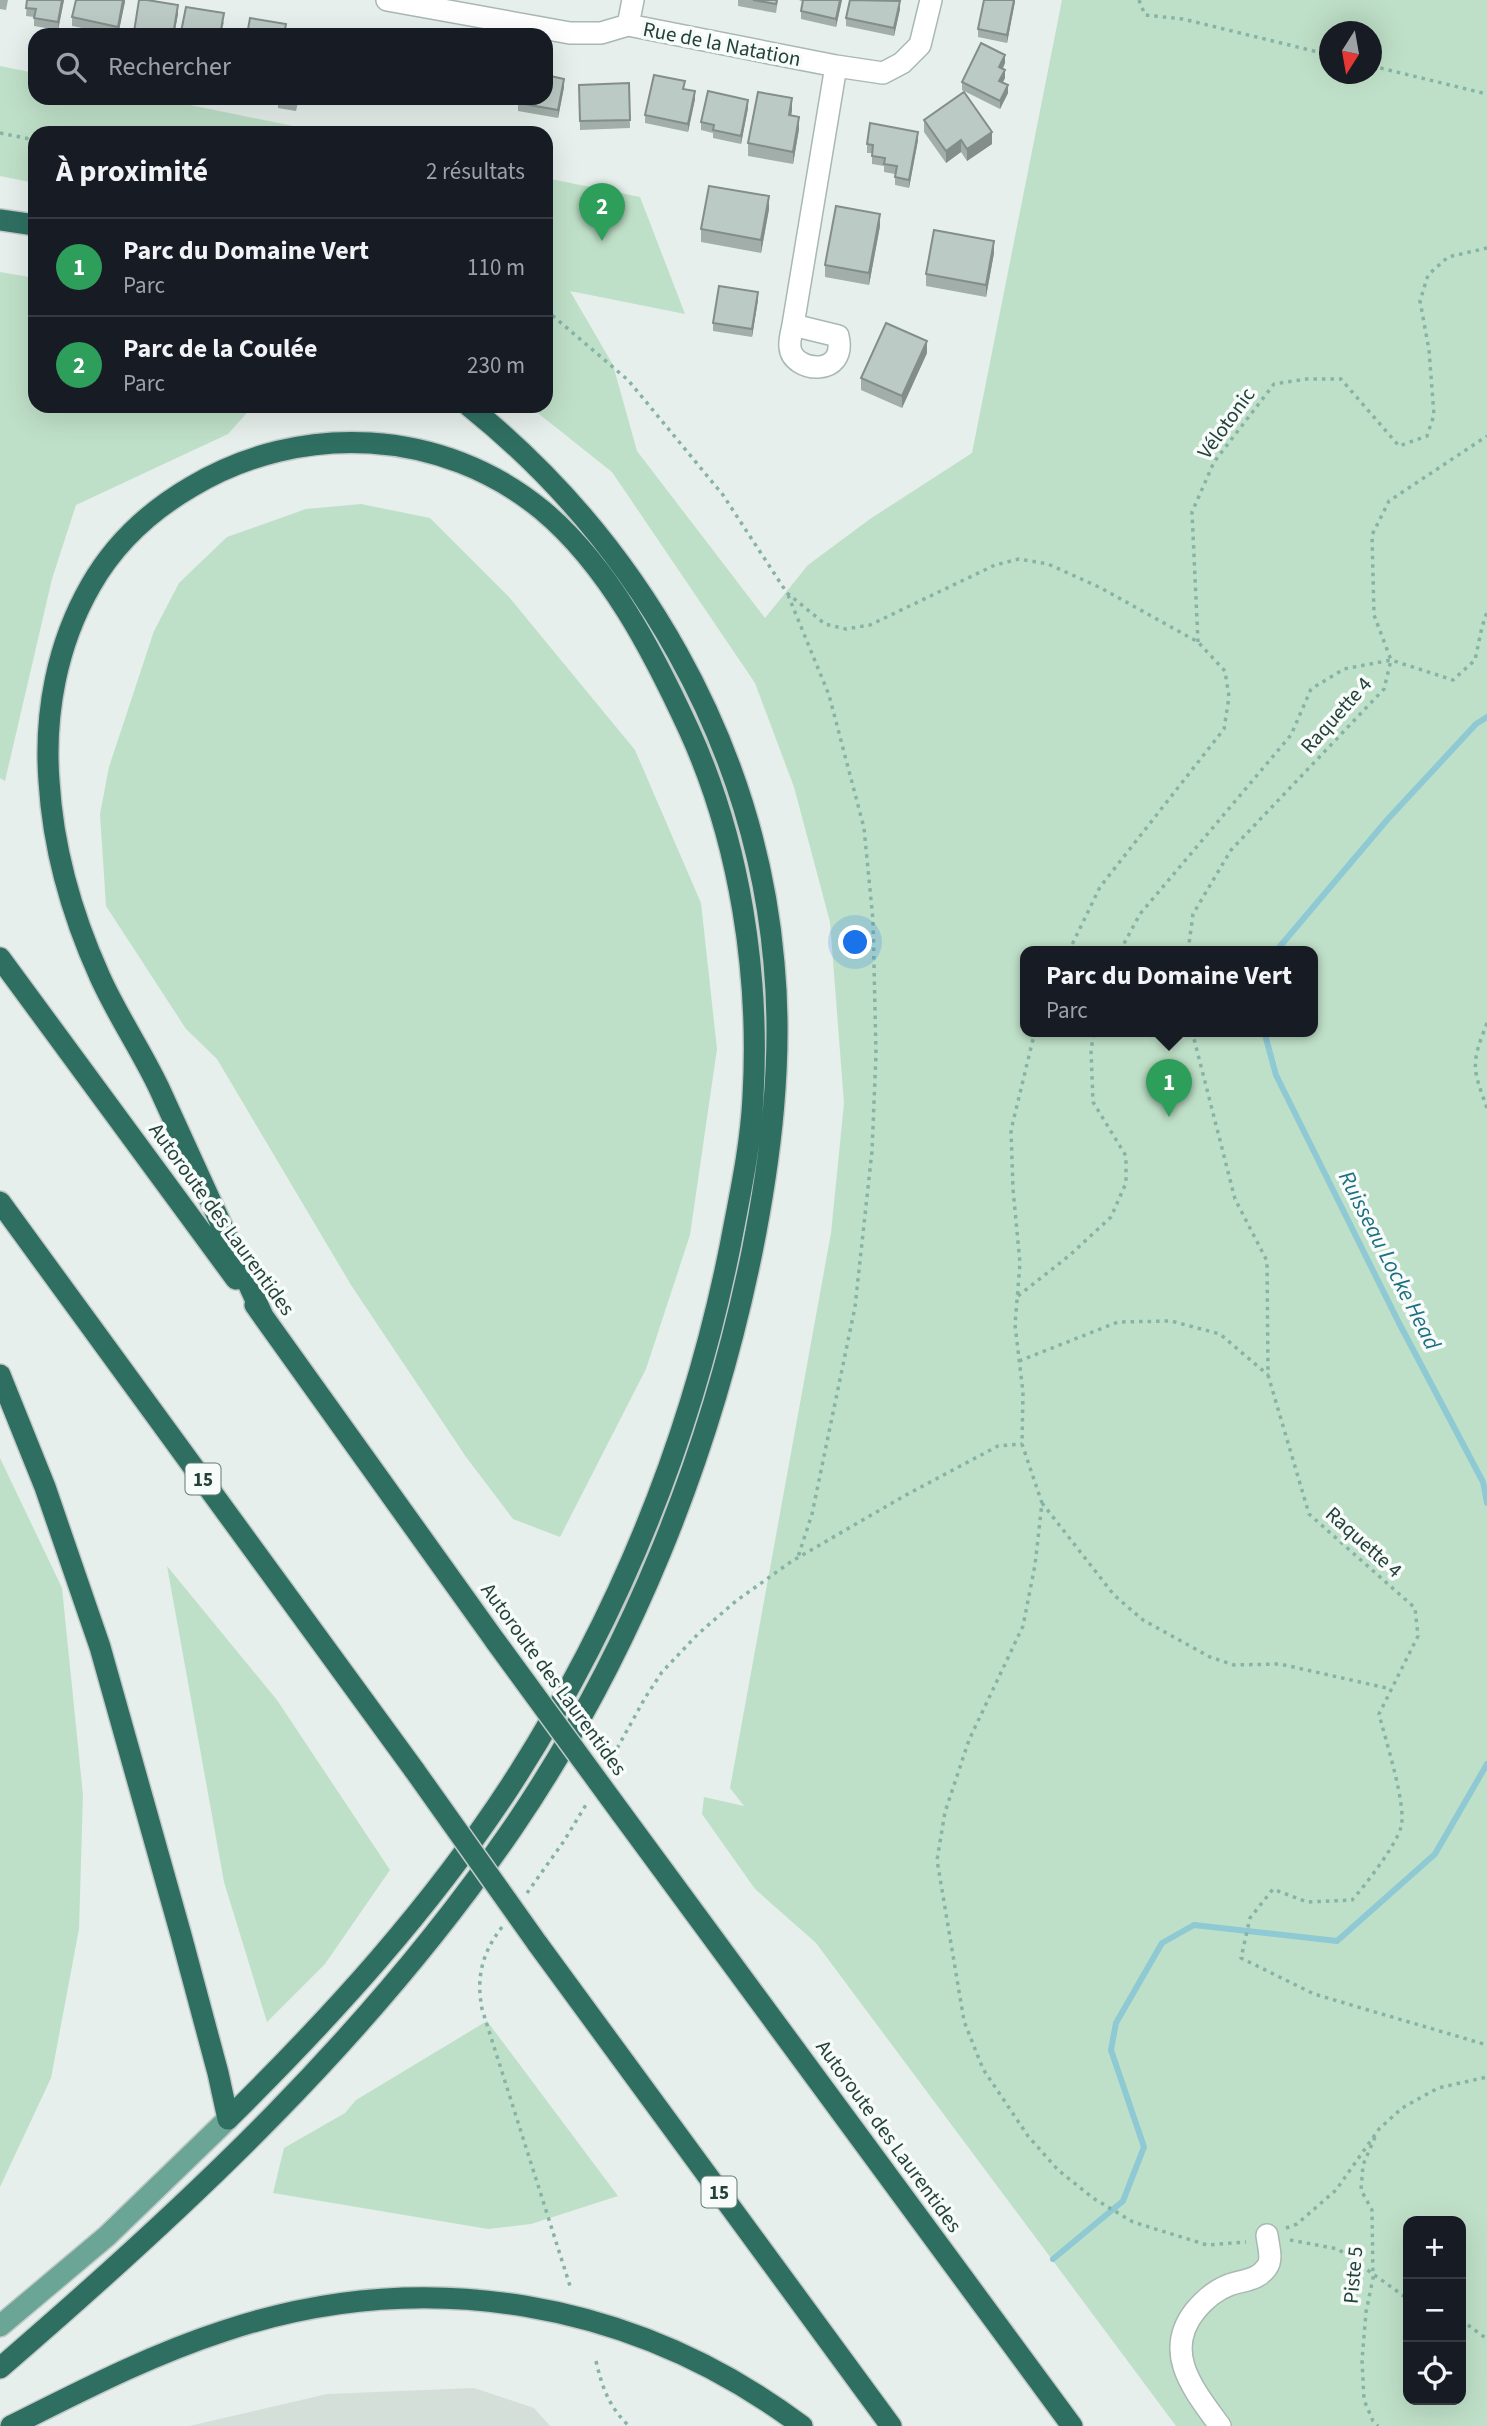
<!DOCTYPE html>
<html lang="fr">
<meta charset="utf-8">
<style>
body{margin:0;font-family:"Source Sans 3",sans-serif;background:#242831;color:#f1f3f6}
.controls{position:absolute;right:21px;bottom:21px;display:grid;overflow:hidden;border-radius:14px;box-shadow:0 7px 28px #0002}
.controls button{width:63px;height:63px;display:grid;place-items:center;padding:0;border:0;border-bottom:2px solid #363941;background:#171b24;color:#f1f3f6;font:35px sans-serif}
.compass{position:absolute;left:1319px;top:21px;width:63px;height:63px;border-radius:50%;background:#171b24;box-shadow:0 7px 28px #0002;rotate:191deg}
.you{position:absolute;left:856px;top:943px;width:24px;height:24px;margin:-18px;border:5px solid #fff;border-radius:50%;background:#1a73e8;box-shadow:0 0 0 10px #1a73e833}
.badge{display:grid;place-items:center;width:46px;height:46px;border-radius:50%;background:#0f766e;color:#fff;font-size:23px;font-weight:700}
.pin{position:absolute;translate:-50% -58px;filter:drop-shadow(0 2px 4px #0008)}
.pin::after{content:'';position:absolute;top:37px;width:24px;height:21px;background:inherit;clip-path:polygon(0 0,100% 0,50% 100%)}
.popup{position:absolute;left:1020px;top:946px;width:298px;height:91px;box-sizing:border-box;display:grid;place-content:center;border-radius:14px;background:#171b24;filter:drop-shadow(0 2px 5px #0005);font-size:23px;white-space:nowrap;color:#9ea1a6}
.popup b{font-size:26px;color:#f1f3f6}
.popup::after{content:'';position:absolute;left:50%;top:100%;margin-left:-14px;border:14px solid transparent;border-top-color:#171b24}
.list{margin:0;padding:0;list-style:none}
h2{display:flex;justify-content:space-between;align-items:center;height:91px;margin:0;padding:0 28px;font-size:30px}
h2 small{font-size:23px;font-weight:400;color:#9ea1a6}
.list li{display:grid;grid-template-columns:46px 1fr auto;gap:21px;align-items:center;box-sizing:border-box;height:98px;padding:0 28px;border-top:2px solid #363941}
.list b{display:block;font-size:26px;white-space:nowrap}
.list p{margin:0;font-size:23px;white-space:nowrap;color:#9ea1a6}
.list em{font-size:23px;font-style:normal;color:#9ea1a6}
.icon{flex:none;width:38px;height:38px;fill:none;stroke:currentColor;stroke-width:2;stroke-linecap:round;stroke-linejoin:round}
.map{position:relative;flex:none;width:1487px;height:2426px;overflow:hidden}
.search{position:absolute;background:#171b24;box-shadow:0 7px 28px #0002;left:28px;top:28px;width:525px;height:77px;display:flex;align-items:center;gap:18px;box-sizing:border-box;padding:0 24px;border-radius:21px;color:#9ea1a6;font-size:26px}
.panel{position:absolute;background:#171b24;box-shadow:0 7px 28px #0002;left:28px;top:126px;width:525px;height:287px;border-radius:21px}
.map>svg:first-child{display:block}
</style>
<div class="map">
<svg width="1487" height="2426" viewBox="0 0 1487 2426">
<rect width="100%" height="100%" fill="#e6efeb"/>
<!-- built -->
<path fill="#d4dfda" d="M474 2388 534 2408 550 2426H189L327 2394Z"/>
<!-- green -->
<path fill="#bfe0c8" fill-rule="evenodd" d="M1062 0H1487V2426H1176L816 1943 755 1889 702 1814 704 1797 744 1806 730 1788 831 1233 844 1103 830 922 794 787 755 683 612 472 529 406H546V178L640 197 685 314 570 291 613 365 637 451 765 618 808 565 870 519 972 453ZM1330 32H1372V74H1330ZM1026 951H1312V1031H1026ZM1408 2221H1461V2400H1408Z
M0 66 35 73V98H156L327 133H35V183L0 176Z
M0 272 35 278V406H253L228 434 76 505 52 579 5 781 0 778Z
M361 504 430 518 509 597 635 750 701 903 717 1049 690 1235 646 1369 560 1537 513 1519 466 1457 351 1285 217 1059 186 1029 106 906 100 814 109 767 154 631 179 583 227 537 306 509Z
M0 1458 62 1588 83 1795 79 1929 51 2078 0 2187Z
M167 1566 277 1700 390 1870 325 1964 267 2022 224 1882Z
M487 2021 618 2196 531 2224 488 2229 273 2193 284 2148 345 2113 356 2100Z"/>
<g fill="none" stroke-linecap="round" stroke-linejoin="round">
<!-- stream -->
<path stroke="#8ec9d4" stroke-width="6" d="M1276 951 1387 820 1476 724 1487 717
M1264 1031 1276 1075 1399 1323 1483 1482 1487 1503
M1053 2259 1123 2201 1144 2147 1111 2050 1116 2023 1162 1943 1194 1925 1337 1941 1435 1854 1487 1764"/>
<defs>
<path id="minor" d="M387 0 570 33H601L628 25 836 66 883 73 902 63 920 45 931 0
M628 25 633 0
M793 325 836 66
M793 325 838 336C848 378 792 373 790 347 789 340 792 331 793 325Z
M1220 2426C1194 2390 1162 2353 1195 2311 1204 2300 1216 2290 1229 2285 1242 2280 1258 2281 1267 2267 1273 2259 1268 2245 1267 2235"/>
<path id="major" d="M0 2326 107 2236 228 2119"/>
<path id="highway" d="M0 220 35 225
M0 958 236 1279
M0 1202 415 1771
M255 1305 496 1642
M0 1375 45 1487 100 1647 181 1935 218 2073 228 2119
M621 1813 1072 2426
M537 1943 891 2426
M228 2119C332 2016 431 1908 511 1785 622 1613 698 1422 735 1221 743 1180 751 1139 753 1097 760 974 740 842 689 730 653 652 609 566 542 510 442 428 301 421 191 487 150 511 115 543 91 585 57 644 44 713 49 781 53 848 72 915 100 977 117 1015 141 1050 159 1088 194 1163 228 1240 263 1316
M0 2368C188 2206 371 2035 512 1829 630 1656 710 1457 752 1252 771 1157 783 1060 774 963 755 744 638 542 469 406
M11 2426C81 2391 150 2355 224 2331 424 2264 634 2300 802 2426"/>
</defs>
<!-- minor casing -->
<use href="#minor" stroke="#a8b8b2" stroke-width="24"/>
<!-- major casing -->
<use href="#major" stroke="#c2cac8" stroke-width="24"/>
<!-- highway casing -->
<use href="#highway" stroke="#c2cac8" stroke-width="24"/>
<!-- path -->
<path stroke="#86b3a5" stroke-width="3.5" stroke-dasharray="3.5 5" stroke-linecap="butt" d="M1139 0 1145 15 1183 19 1330 55
M1372 66 1487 94
M0 133 35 140
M546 310 628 380 723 495 787 593 825 624 846 629 870 625 995 565 1019 559 1048 564 1101 588 1198 642 1225 671 1229 697 1224 729 1100 887 1069 951
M788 595 829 695 864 828 873 920 876 1054 872 1151 855 1307 812 1514 798 1557
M1198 642 1192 512 1214 462 1274 384 1307 379H1341L1399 446 1427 436 1434 415 1429 350 1420 301 1428 275 1448 257 1487 248
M1120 951 1140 914 1291 735 1311 689 1344 669 1391 660 1453 680 1475 660 1482 627 1487 612
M1188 951 1193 914 1231 850 1384 689 1391 660 1374 615 1372 535 1389 501 1487 436
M1487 1023C1471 1064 1472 1067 1487 1108
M1035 1031 1011 1130 1013 1189 1020 1263 1015 1325 1023 1392 1022 1444 1042 1503 1035 1565 1023 1626 969 1740 945 1812 937 1860 964 2021 983 2069 1028 2136 1058 2170 1093 2198 1133 2222 1207 2245 1246 2242
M1192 1031 1235 1199 1267 1261 1268 1375 1309 1514 1415 1608 1418 1636 1379 1714C1385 1738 1407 1806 1401 1827 1397 1844 1364 1887 1352 1900L1307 1902 1273 1889 1250 1918 1241 1958 1314 1994 1487 2045
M1018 1296 1070 1255 1111 1217 1126 1183V1156L1093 1102 1091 1050 1094 1031
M1019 1361 1118 1322 1171 1321 1220 1334 1268 1375
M1042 1503 1114 1595 1143 1620 1210 1657 1234 1665 1280 1664 1391 1689
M609 1763 645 1698 662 1672 698 1634 736 1601 792 1561 906 1495 998 1446 1022 1444
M527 1893 564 1841 587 1803
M502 1927C482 1953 476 1977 482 2009L571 2289
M1375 2137 1363 2165 1361 2190 1372 2210 1373 2278 1366 2312 1362 2360 1364 2400 1373 2421 1378 2426
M1286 2228 1297 2224 1336 2190 1379 2129 1402 2108 1438 2088 1487 2077
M1290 2240 1338 2249 1408 2299
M1461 2320 1487 2339
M596 2361C602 2387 609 2407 629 2426"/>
<!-- minor -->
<use href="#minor" stroke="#fff" stroke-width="21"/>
<!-- major -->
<use href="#major" stroke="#6aa596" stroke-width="21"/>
<!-- highway -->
<use href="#highway" stroke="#2f6f62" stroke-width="21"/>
<defs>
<path id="highway-bridge" d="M496 1642 621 1813
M415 1771 537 1943"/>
</defs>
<!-- highway-bridge casing -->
<use href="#highway-bridge" stroke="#c2cac8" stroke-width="24" stroke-linecap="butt"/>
<!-- highway-bridge -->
<use href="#highway-bridge" stroke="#2f6f62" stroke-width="21"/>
</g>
<!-- wall -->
<path fill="#a1aea9" d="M0 0H8L6 10 0 9Z
M27 0H64L58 30 34 26V17L26 16Z
M125 0 118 35 72 26V17Z
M738 0H778L776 13 738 6Z
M799 0H842L836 27 801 19V11L803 2Z
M1015 0 1007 43 978 37V29Z
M900 9 894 36 846 26V18Z
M178 14 174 35H134V32Z
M224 22 221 35H181V32Z
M1005 63 1003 69 1005 78 1003 82 1008 93 1000 109 962 90V82Z
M629 83 630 128 580 130 579 85Z
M564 87 558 118 518 111V103Z
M685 89 695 99 688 132 645 123V115Z
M278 98H299L296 111 278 108Z
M409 98H443L442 101 427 98 426 104 409 102Z
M475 98H498L497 102Z
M748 108 741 144 713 138V133L701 130V122Z
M792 110 791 116 799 129 793 164 748 156V143Z
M924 120 992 144 967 161 961 152 946 163 924 132Z
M918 140 909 188 895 185V174L884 172V166L872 164V153H867V144Z
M769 209 761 253 701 242V229Z
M880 226 869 285 825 277V265Z
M994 253 986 297 926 286V274Z
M758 300 752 337 713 331V323Z
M927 353 902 408 861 390V378Z"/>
<!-- shaded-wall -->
<path fill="#838d89" d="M62 0H64L58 30V22Z
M123 0H125V2L118 35V27Z
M840 0H842L836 27V19Z
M1014 0H1015V2L1007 43V35Z
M900 1V9L894 36V28Z
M178 5V14L174 35H173Z
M1005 55V63L999 75V67Z
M1005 70V78L999 89V81Z
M564 79V87L558 118V110Z
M1008 85V93L1000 109V101Z
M695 91V99L688 132V124Z
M792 98V110L789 128V115Z
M748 100V108L741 144V136Z
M799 117V129L793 164V152Z
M918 132V140L909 188V180Z
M992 132V144L967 161V149Z
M961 140V152L946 163V151Z
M769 196V209L761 253V240Z
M880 214V226L869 285V273Z
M994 241V253L986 297V285Z
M758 292V300L752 337V329Z
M927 341V353L902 408V396Z"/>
<!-- building -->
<path fill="#bbcac4" stroke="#838d89" stroke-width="2" d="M27 0H62L58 22 34 18 36 9 26 8Z
M76 0H123L118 27 72 17Z
M139 0H147L178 5 173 35H152L134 32Z
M753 0H777L776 4Z
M803 0H840L836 19 801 11Z
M850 0 900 1 894 28 846 18Z
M984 0H1014L1007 35 978 29Z
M186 7 224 13 220 35H193L181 32Z
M250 18 286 24 284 35H247Z
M305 30 329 35H304Z
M981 43 1005 55 999 67 1005 70 999 81 1008 85 1000 101 962 82Z
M546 75 564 79 558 110 518 103 519 98H546Z
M654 75 685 81 683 89 695 91 688 124 645 115Z
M629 83 630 120 580 121 579 85Z
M708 91 748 100 741 136 713 130 714 125 701 122Z
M758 92 792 98 789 115 799 117 793 152 748 143Z
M964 92 992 132 967 149 961 140 946 151 924 120Z
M278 98H297L296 103 278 100Z
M870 123 918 132 909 180 895 177 897 166 884 164 885 158 872 156 873 145 867 144Z
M709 186 769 196 761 240 701 229Z
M836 206 880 214 869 273 825 265Z
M934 230 994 241 986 285 926 274Z
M719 286 758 292 752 329 713 323Z
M886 323 927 341 902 396 861 378Z"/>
<g text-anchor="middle" stroke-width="7" stroke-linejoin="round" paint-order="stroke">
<!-- shield labels -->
<g fill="#f7fbf9" stroke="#637a73" stroke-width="2">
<rect x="185.5" y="1463.5" width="35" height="31" rx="5"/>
<rect x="701.5" y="2176.5" width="35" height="31" rx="5"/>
</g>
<g font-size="19" font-weight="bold" fill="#24423a">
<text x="203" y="1486">15</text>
<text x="719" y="2199">15</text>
</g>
<!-- street labels -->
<g font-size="21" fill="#24423a" stroke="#f7fbf9">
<text transform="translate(722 44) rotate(11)" y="7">Rue de la Natation</text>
<text transform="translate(1226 423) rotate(-54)" y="7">Vélotonic</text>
<text transform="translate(1336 715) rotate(-48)" y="7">Raquette 4</text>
<text transform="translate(222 1219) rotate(54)" y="7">Autoroute des Laurentides</text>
<text transform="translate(1364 1542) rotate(42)" y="7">Raquette 4</text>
<text transform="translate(554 1679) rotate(54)" y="7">Autoroute des Laurentides</text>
<text transform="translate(889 2136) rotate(54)" y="7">Autoroute des Laurentides</text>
<text transform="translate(1353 2275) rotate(-85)" y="7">Piste 5</text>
</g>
<!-- water labels -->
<g font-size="23" font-style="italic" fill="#1c6f80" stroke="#f7fbf9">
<text transform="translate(1390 1260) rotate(63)" y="8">Ruisseau Locke Head</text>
</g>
</g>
</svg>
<div class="controls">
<button>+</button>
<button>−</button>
<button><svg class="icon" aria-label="locate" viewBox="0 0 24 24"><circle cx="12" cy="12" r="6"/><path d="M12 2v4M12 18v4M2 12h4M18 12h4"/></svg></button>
</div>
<svg class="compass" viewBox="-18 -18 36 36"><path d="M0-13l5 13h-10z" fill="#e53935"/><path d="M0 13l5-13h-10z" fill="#9ea1a6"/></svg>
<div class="you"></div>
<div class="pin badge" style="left:1169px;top:1117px;background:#2e9e5b">1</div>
<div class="popup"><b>Parc du Domaine Vert</b>Parc</div>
<div class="pin badge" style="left:602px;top:241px;background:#2e9e5b">2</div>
<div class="search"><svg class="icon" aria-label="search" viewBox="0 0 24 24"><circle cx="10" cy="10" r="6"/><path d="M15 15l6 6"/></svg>Rechercher</div>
<section class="panel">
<h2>À proximité<small>2 résultats</small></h2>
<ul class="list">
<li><span class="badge" style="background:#2e9e5b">1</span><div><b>Parc du Domaine Vert</b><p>Parc</p></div><em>110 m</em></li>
<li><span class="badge" style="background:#2e9e5b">2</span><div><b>Parc de la Coulée</b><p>Parc</p></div><em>230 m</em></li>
</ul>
</section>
</div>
